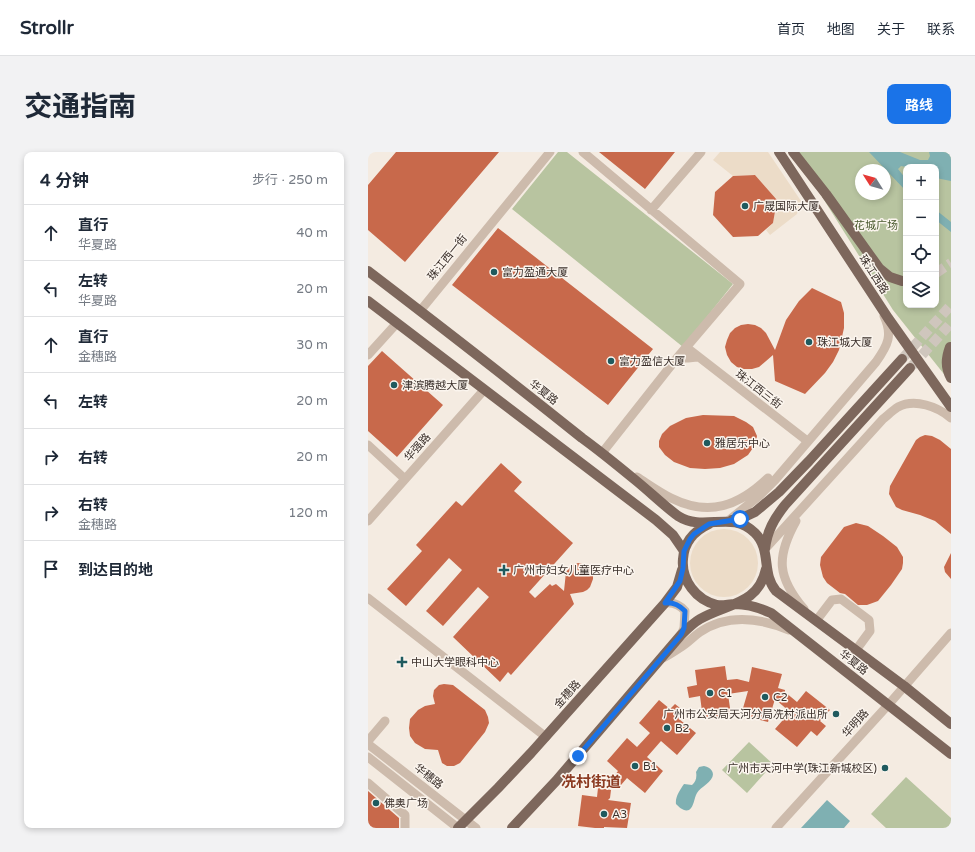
<!DOCTYPE html>
<html lang="zh">
<meta charset="utf-8">
<style>
body{margin:0;font-family:"Varela Round","Noto Sans SC",sans-serif;background:#f2f2f3;color:#1f2937}
.controls{position:absolute;right:12px;top:12px;display:grid;overflow:hidden;border-radius:8px;box-shadow:0 2px 6px #0003}
.controls button{width:36px;height:36px;display:grid;place-items:center;padding:0;border:0;border-bottom:1px solid #e0e1e3;background:#fff;color:#1f2937;font:20px sans-serif}
.compass{position:absolute;left:487px;top:12px;width:36px;height:36px;border-radius:50%;background:#fff;box-shadow:0 2px 6px #0003;rotate:307deg}
.stop{position:absolute;width:12px;height:12px;margin:-9px;border:3px solid #1a73e8;border-radius:50%;background:#fff}
.stop.end{background:#1a73e8;border-color:#fff;box-shadow:0 1px 4px #0008}
.list{margin:0;padding:0;list-style:none}
h2{display:flex;justify-content:space-between;align-items:center;height:52px;margin:0;padding:0 16px;font-size:17px}
h2 small{font-size:13px;font-weight:400;color:#747a83}
.list li{display:grid;grid-template-columns:26px 1fr auto;gap:12px;align-items:center;box-sizing:border-box;height:56px;padding:0 16px;border-top:1px solid #e0e1e3}
.list b{display:block;font-size:15px;white-space:nowrap}
.list p{margin:0;font-size:13px;white-space:nowrap;color:#747a83}
.list em{font-size:13px;font-style:normal;color:#747a83}
.icon{flex:none;width:22px;height:22px;fill:none;stroke:currentColor;stroke-width:2;stroke-linecap:round;stroke-linejoin:round}
.map{position:relative;flex:none;width:583px;height:676px;overflow:hidden;border-radius:8px}
header{display:flex;align-items:center;gap:24px;box-sizing:border-box;height:56px;padding:0 20px;background:#fff;border-bottom:1px solid #e0e1e3}
header strong{font-size:19px}
nav{display:flex;gap:22px;margin-inline-start:auto;font-size:14px}
.intro{display:flex;align-items:center;justify-content:space-between;box-sizing:border-box;height:96px;padding:0 24px}
h1{margin:0;font-size:28px}
.button{padding:10px 18px;border-radius:8px;background:#1a73e8;color:#fff;font-size:14px;font-weight:700}
main{display:flex;gap:24px;padding:0 24px}
aside{flex:1;background:#fff;border-radius:8px;box-shadow:0 2px 6px #0003}
.map>svg:first-child{display:block}
</style>
<header>
<strong>Strollr</strong>
<nav><a>首页</a><a>地图</a><a>关于</a><a>联系</a></nav>
</header>
<div class="intro"><h1>交通指南</h1><a class="button">路线</a></div>
<main>
<aside>
<h2>4 分钟<small>步行 · 250 m</small></h2>
<ul class="list">
<li><svg class="icon" aria-label="ahead" viewBox="0 0 24 24"><path d="M12 20V5M6 11l6-6 6 6"/></svg><div><b>直行</b><p>华夏路</p></div><em>40 m</em></li>
<li><svg class="icon" aria-label="left" viewBox="0 0 24 24"><path d="M17 20v-9H6M10 6l-5 5 5 5"/></svg><div><b>左转</b><p>华夏路</p></div><em>20 m</em></li>
<li><svg class="icon" aria-label="ahead" viewBox="0 0 24 24"><path d="M12 20V5M6 11l6-6 6 6"/></svg><div><b>直行</b><p>金穗路</p></div><em>30 m</em></li>
<li><svg class="icon" aria-label="left" viewBox="0 0 24 24"><path d="M17 20v-9H6M10 6l-5 5 5 5"/></svg><div><b>左转</b></div><em>20 m</em></li>
<li><svg class="icon" aria-label="right" viewBox="0 0 24 24"><path d="M7 20v-9h11M14 6l5 5-5 5"/></svg><div><b>右转</b></div><em>20 m</em></li>
<li><svg class="icon" aria-label="right" viewBox="0 0 24 24"><path d="M7 20v-9h11M14 6l5 5-5 5"/></svg><div><b>右转</b><p>金穗路</p></div><em>120 m</em></li>
<li><svg class="icon" aria-label="arrive" viewBox="0 0 24 24"><path d="M6 21V4h12l-3 4 3 4H6"/></svg><div><b>到达目的地</b></div></li>
</ul>
</aside>
<div class="map">
<svg width="583" height="676" viewBox="0 0 583 676">
<rect width="100%" height="100%" fill="#f4ebe1"/>
<!-- green -->
<path fill="#b8c4a0" fill-rule="evenodd" d="M190 0H199L365 132 315 195 144 57Z
M426 0H583V231L525 158ZM538 15H568V153H538ZM493 18H517V42H493Z
M381 590 405 612 379 641 354 618Z
M538 625 583 666V676H518L503 662Z"/>
<!-- plaza -->
<path fill="#ecdcc8" d="M352 0H400L433 49 429 62 402 83 398 78 405 71 409 48 387 23 365 24 345 8Z
M322 411a34 34 0 1 1 68 0a34 34 0 1 1-68 0Z"/>
<!-- water -->
<path fill="#7fb0b2" d="M501 0H532L552 8H560L562 4 561 0H583V29L568 26V15H538L533 14 530 17 538 27V39Z
M568 58 583 70V80L568 68Z
M336 614C340 615 342 616 344 619 349 628 333 634 329 641 326 646 326 655 321 658 316 660 311 655 308 652 307 645 312 638 316 632L324 633C328 630 329 625 328 620L331 615Z
M459 648 482 669 476 676H433Z"/>
<!-- building -->
<path fill="#c8694b" d="M28 0H131L37 110 0 78V33Z
M231 0H307L277 37Z
M387 23 409 48 405 71 390 84 365 85 345 63 347 40 365 24Z
M130 76 285 197 240 253 84 133Z
M444 136 473 150 476 161V176L471 198 465 210 457 221 437 242 407 229 405 203 391 215 384 217H376L369 215 363 210 359 203 357 195 359 188 362 181 367 176 373 173 380 172 387 173 393 176 398 181 407 198 418 168 431 149Z
M14 199 75 253 29 305 0 279V214Z
M335 263 366 264 378 270 385 275 389 284 387 293 380 303 366 312 352 316 337 317 322 316 306 310 297 303 291 295V289L294 282 302 274 318 266Z
M557 283 564 284 572 288 583 297V382L567 369 552 363 534 358 528 355 521 342 522 334 548 288 552 285Z
M133 311 154 330 146 339 205 391 161 440 167 446 182 432 184 434 188 432 196 439 198 420 203 414 210 411 218 413 221 415 225 423V427L222 435 219 438 215 440 202 442 206 452 143 523 140 520 132 530 85 485 121 445 110 435 75 474 58 459 94 418 81 406 38 454 19 437 54 399 48 393 88 349 94 354Z
M488 371 500 374 515 384 529 395 535 405V411L534 417 523 433 510 449 499 453H490L477 442 472 441 459 431 455 425 452 413 453 405 476 375Z
M583 401V427L577 420 576 415Z
M357 514 359 528 369 527 381 530 384 515 414 522 410 536 417 538V540L429 550 438 539 462 558 452 569 458 574 449 584 443 579 429 595 407 577 422 560 407 547 400 570 373 563 380 539 360 542 363 563 335 567 332 544 321 546 319 535 329 533 327 518Z
M76 532 85 533 117 558 120 565 121 571 117 580 92 611 86 614H79L74 611 70 598 57 597 47 591 42 584 41 576 42 567 50 558 57 554 67 552 65 544 66 538 71 533Z
M291 548 302 557 307 552 317 560 311 567 328 581 309 603 293 589 279 605 295 619 277 641 259 626 253 633H251L244 627 250 619 239 609 259 586 269 595 282 581 271 571Z
M230 636 243 638 242 646 240 648 263 651 259 676 236 675V676H227L210 674 214 643 229 645Z
M0 639 31 666V676H0Z"/>
<g fill="none" stroke-linecap="round" stroke-linejoin="round">
<!-- major-tunnel -->
<path stroke="#cfc6bd" stroke-width="10" stroke-dasharray="10 5" stroke-linecap="butt" d="M568 121 583 111
M534 207 583 153
M544 214 583 171"/>
<!-- minor -->
<path stroke="#cdbbac" stroke-width="9" d="M215 0 372 132 309 206 234 301
M283 58 333 0
M52 159 182 0
M318 195 438 288
M0 203 29 171
M309 206H320L329 205
M0 293 37 327
M269 325C280 332 291 340 303 346 341 365 371 354 400 326
M0 369 116 238
M360 369 391 344 407 328 508 210C520 193 525 183 516 164
M428 369C408 405 409 425 436 457
M397 397 515 267C520 263 525 258 530 255 547 246 570 255 583 266
M0 446 178 585
M297 451C305 450 311 452 317 459L316 476 313 483
M448 469 464 448 473 447 501 468 502 479 488 498
M295 506C301 503 307 499 313 495 320 491 326 484 332 480 360 461 392 466 421 478
M0 589 17 569
M0 592 108 676
M0 605 90 676
M0 631 37 663V676
M408 676 521 552 583 481"/>
<!-- major -->
<path stroke="#7d675c" stroke-width="10" d="M411 0 520 166 583 255
M425 0 458 42 511 116 522 125 534 129
M0 119C72 174 143 229 214 286 232 299 249 313 266 327 281 339 295 353 310 364 337 381 363 357 387 381 404 398 393 421 408 439L536 534 583 572
M0 149 288 368 305 383 316 399
M582 195C578 206 577 215 583 226
M364 368 372 367 387 360 411 340 441 309 534 207
M341 372C326 379 316 390 315 407 313 428 328 448 349 453 355 454 361 452 367 452 379 452 392 456 403 461L583 602
M397 397C399 379 406 367 417 353L542 216
M90 676 130 636 163 601 297 451 309 435 314 418
M144 676 188 629 313 483C319 477 325 471 332 467 360 451 390 453 398 417"/>
</g>
<g fill="none" stroke-linecap="round" stroke-linejoin="round">
<!-- route -->
<path stroke="#1a73e8" stroke-width="5" d="M210 604 313 483 316 476 317 459C311 453 305 450 297 451L312 429 315 416 316 399 322 387 326 382 341 372 372 367"/>
</g>
<!-- markers -->
<g fill="#1f5a5e" stroke="#fbf5ee" stroke-width="1.5">
<circle cx="377" cy="54" r="4"/>
<circle cx="126" cy="120" r="4"/>
<circle cx="441" cy="190" r="4"/>
<circle cx="243" cy="209" r="4"/>
<circle cx="26" cy="233" r="4"/>
<circle cx="339" cy="291" r="4"/>
<path d="M134 412h4v4h4v4h-4v4h-4v-4h-4v-4h4z"/>
<path d="M32 504h4v4h4v4h-4v4h-4v-4h-4v-4h4z"/>
<circle cx="342" cy="541" r="4"/>
<circle cx="397" cy="545" r="4"/>
<circle cx="468" cy="562" r="4"/>
<circle cx="299" cy="576" r="4"/>
<circle cx="267" cy="614" r="4"/>
<circle cx="517" cy="616" r="4"/>
<circle cx="8" cy="651" r="4"/>
<circle cx="236" cy="662" r="4"/>
</g>
<g text-anchor="middle" stroke-width="3" stroke-linejoin="round" paint-order="stroke">
<!-- poi labels -->
<g font-size="11" fill="#3b302b" stroke="#fbf5ee" text-anchor="start">
<text x="385" y="58">广晟国际大厦</text>
<text x="134" y="124">富力盈通大厦</text>
<text x="449" y="194">珠江城大厦</text>
<text x="251" y="213">富力盈信大厦</text>
<text x="34" y="237">津滨腾越大厦</text>
<text x="347" y="295">雅居乐中心</text>
<text x="145" y="422">广州市妇女儿童医疗中心</text>
<text x="43" y="514">中山大学眼科中心</text>
<text x="350" y="545">C1</text>
<text x="405" y="549">C2</text>
<text x="460" y="566" text-anchor="end">广州市公安局天河分局冼村派出所</text>
<text x="307" y="580">B2</text>
<text x="275" y="618">B1</text>
<text x="509" y="620" text-anchor="end">广州市天河中学(珠江新城校区)</text>
<text x="16" y="655">佛奥广场</text>
<text x="244" y="666">A3</text>
</g>
<!-- park labels -->
<g font-size="11" fill="#4a5a2e" stroke="#fbf5ee">
<text x="508" y="77">花城广场</text>
</g>
<!-- street labels -->
<g font-size="11" fill="#3b302b" stroke="#fbf5ee">
<text transform="translate(79 105) rotate(-51)" y="4">珠江西一街</text>
<text transform="translate(506 122) rotate(57)" y="4">珠江西路</text>
<text transform="translate(391 237) rotate(38)" y="4">珠江西三街</text>
<text transform="translate(176 240) rotate(38)" y="4">华夏路</text>
<text transform="translate(49 295) rotate(-48)" y="4">华强路</text>
<text transform="translate(486 510) rotate(38)" y="4">华夏路</text>
<text transform="translate(199 542) rotate(-48)" y="4">金穗路</text>
<text transform="translate(487 571) rotate(-48)" y="4">华明路</text>
<text transform="translate(61 624) rotate(38)" y="4">华穗路</text>
</g>
<!-- district labels -->
<g font-size="15" font-weight="bold" fill="#8c3b22" stroke="#fbf5ee">
<text x="223" y="635">冼村街道</text>
</g>
</g>
</svg>
<div class="controls">
<button>+</button>
<button>−</button>
<button><svg class="icon" aria-label="locate" viewBox="0 0 24 24"><circle cx="12" cy="12" r="6"/><path d="M12 2v4M12 18v4M2 12h4M18 12h4"/></svg></button>
<button><svg class="icon" aria-label="layers" viewBox="0 0 24 24"><path d="M12 4l9 5-9 5-9-5zM3 14l9 5 9-5"/></svg></button>
</div>
<svg class="compass" viewBox="-18 -18 36 36"><path d="M0-13l5 13h-10z" fill="#e53935"/><path d="M0 13l5-13h-10z" fill="#747a83"/></svg>
<div class="stop" style="left:372px;top:367px"></div>
<div class="stop end" style="left:210px;top:604px"></div>
</div>
</main>
